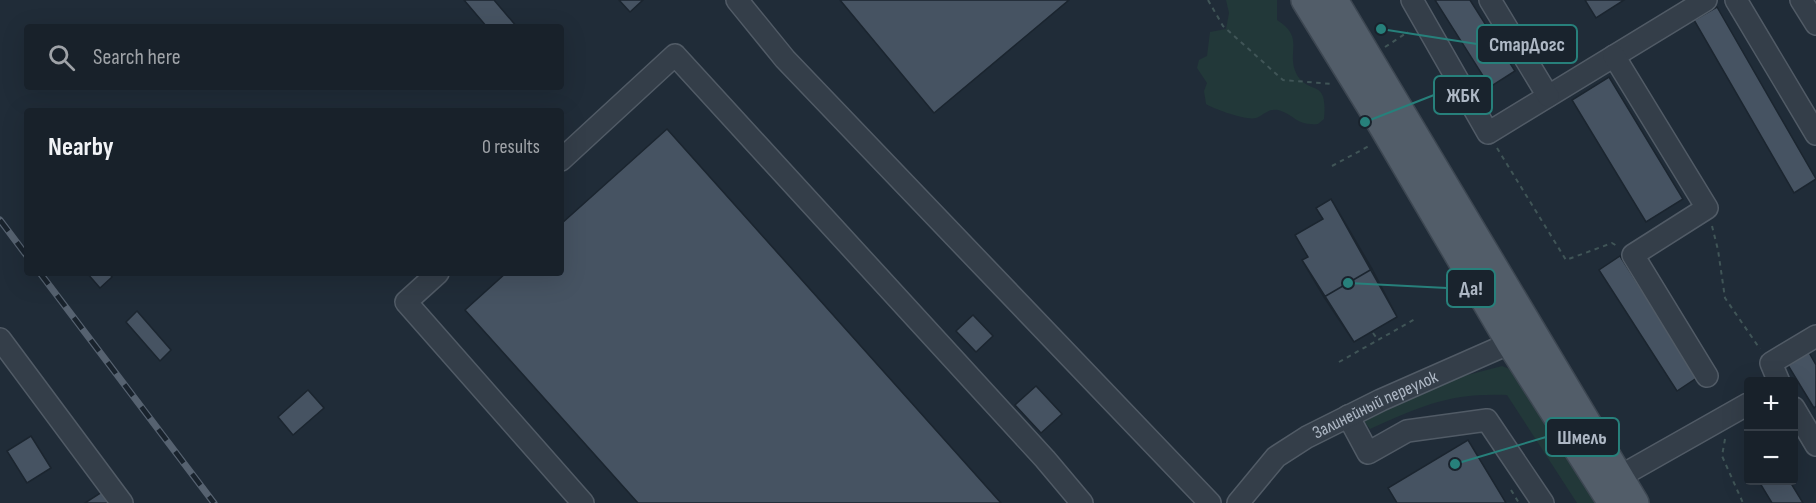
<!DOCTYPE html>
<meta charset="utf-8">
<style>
body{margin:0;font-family:"Sofia Sans Condensed",sans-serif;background:#212932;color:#f1f3f6}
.controls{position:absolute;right:18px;bottom:18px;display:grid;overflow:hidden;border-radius:6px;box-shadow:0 6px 24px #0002}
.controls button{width:54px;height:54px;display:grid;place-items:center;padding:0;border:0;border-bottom:2px solid #363e47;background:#18212a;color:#f1f3f6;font:30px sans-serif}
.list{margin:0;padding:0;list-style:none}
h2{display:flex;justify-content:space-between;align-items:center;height:78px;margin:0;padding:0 24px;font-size:26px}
h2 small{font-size:20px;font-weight:400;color:#9fa3a8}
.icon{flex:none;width:33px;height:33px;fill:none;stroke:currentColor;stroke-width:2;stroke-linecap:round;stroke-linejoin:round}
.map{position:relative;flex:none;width:1816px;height:503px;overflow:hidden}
.search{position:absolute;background:#18212a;box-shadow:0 6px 24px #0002;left:24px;top:24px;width:540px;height:66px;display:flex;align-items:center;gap:15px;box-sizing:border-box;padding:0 21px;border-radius:6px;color:#9fa3a8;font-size:22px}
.panel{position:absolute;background:#18212a;box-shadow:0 6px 24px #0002;left:24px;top:108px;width:540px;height:168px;border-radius:6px}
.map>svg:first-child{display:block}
</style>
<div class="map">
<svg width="1816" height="503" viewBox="0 0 1816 503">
<rect width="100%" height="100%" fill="#202c38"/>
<!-- green -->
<path fill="#223839" d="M1226 0H1277V20C1306 38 1285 53 1297 75 1310 96 1328 77 1324 119L1318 124C1296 126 1294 114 1278 110 1268 108 1264 115 1256 118 1247 121 1214 109 1206 104L1204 91 1207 83 1197 68 1199 60 1207 56 1210 32 1226 29 1229 13Z
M1502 366 1525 375 1602 503H1577L1507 395C1448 393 1422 406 1370 429L1364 421 1437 383Z"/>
<!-- building -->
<path fill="#465362" stroke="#1b252f" stroke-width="1.5" d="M464 0H494L517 27H487Z
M619 0H643L630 12Z
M840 0H1069L934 113Z
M1435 0H1470L1515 71 1490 87Z
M1585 0H1624L1596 18Z
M1717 7 1816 179 1794 193 1694 20Z
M1609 77 1683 199 1646 222 1572 100Z
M667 129 1001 503H638L465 310 506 273H561V224Z
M1331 199 1372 269 1324 297 1302 260 1308 257 1295 235 1323 219 1316 208Z
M1331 199 1397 317 1354 342 1302 260 1308 257 1295 235 1323 219 1316 208Z
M1620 256 1698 377 1677 391 1599 270Z
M1372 269 1397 317 1354 342 1324 297Z
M87 273H109L112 277 100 288Z
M137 311 171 350 160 361 126 322Z
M973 315 993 336 976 352 956 331Z
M1807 349 1816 365V406L1814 408 1786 362Z
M1036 386 1062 414 1041 433 1015 405Z
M308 390 324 408 293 435 278 417Z
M31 436 51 468 27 483 7 451Z
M1468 440 1506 503H1397L1388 488Z
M1758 480H1789L1803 503H1772Z
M105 490 113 503H85Z"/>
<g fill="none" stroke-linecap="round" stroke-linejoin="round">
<defs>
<g id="minor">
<path d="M737 0 785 59 1210 503"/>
<path d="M1412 0 1488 133 1706 0"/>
<path d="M1490 0 1548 96"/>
<path d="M1736 0 1816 134"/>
<path d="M1801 0 1816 24"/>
<path d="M1614 56 1707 208 1633 255 1707 376"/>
<path d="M561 160 675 55 1045 459 1082 503"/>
<path d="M438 273 406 302 583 503"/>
<path d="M0 339 122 503"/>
<path d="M1779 382 1771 363 1816 336"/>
<path d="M1794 408 1816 445"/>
<path d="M1348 416 1368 453 1407 431 1487 420 1543 503"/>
<path d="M1619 477 1748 404"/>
<path id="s1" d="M1238 503 1276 457 1307 437 1381 400 1524 337"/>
</g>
<path id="major" d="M1305 0 1376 115 1510 343 1612 503
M1334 0 1635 503"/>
</defs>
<!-- minor casing -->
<use href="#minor" stroke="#515b66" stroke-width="24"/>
<!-- major casing -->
<use href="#major" stroke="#3d4752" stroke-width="30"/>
<!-- path -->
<path stroke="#405557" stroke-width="2" stroke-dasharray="4.5 4.5" stroke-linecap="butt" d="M1208 0 1223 26 1283 80 1332 84
M1385 47 1408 32
M1497 148 1566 260 1612 243 1617 246
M1332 166 1369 146
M1712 226 1718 250 1725 298 1760 349
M1373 333 1378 340
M1339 362 1417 318
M1725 439 1722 456 1743 503
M1511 490 1519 503"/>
<!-- minor -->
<use href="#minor" stroke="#343e49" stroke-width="21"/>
<!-- major -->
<use href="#major" stroke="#525d69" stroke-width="27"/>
<defs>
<path id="rail" d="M0 220 27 256
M40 273 214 503"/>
</defs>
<!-- rail casing -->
<use href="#rail" stroke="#566270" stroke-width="7"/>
<!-- rail -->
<use href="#rail" stroke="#19232d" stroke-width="4.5" stroke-dasharray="14" stroke-linecap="butt"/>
</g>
<g text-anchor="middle" stroke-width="4.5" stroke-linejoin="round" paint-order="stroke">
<!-- street labels -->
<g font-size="18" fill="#aeb8c5" stroke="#19232d">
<text dy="6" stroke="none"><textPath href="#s1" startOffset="172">Залинейный переулок</textPath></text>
</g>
</g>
<!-- callouts -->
<path fill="none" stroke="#27807b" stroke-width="2" d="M1381 29L1477 44M1365 122L1434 95M1348 283L1447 288M1455 464L1546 437"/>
<g fill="#27807b" stroke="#19232d" stroke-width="2">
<circle cx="1381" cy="29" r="6"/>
<circle cx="1365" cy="122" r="6"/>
<circle cx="1348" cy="283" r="6"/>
<circle cx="1455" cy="464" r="6"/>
</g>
<g fill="#19232d" stroke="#27807b" stroke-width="2">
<rect x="1477" y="25" width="100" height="38" rx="6"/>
<rect x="1434" y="76" width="58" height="38" rx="6"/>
<rect x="1447" y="269" width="48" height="38" rx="6"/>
<rect x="1546" y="418" width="73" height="38" rx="6"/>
</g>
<g font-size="20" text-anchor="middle" font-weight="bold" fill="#aeb8c5">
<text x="1527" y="51">СтарДогс</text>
<text x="1463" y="102">ЖБК</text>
<text x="1471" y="295">Да!</text>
<text x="1582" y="444">Шмель</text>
</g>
</svg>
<div class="controls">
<button>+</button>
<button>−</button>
</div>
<div class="search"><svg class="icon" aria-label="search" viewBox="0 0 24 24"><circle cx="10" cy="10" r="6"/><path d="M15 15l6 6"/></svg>Search here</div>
<section class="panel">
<h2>Nearby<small>0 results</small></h2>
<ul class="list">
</ul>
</section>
</div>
